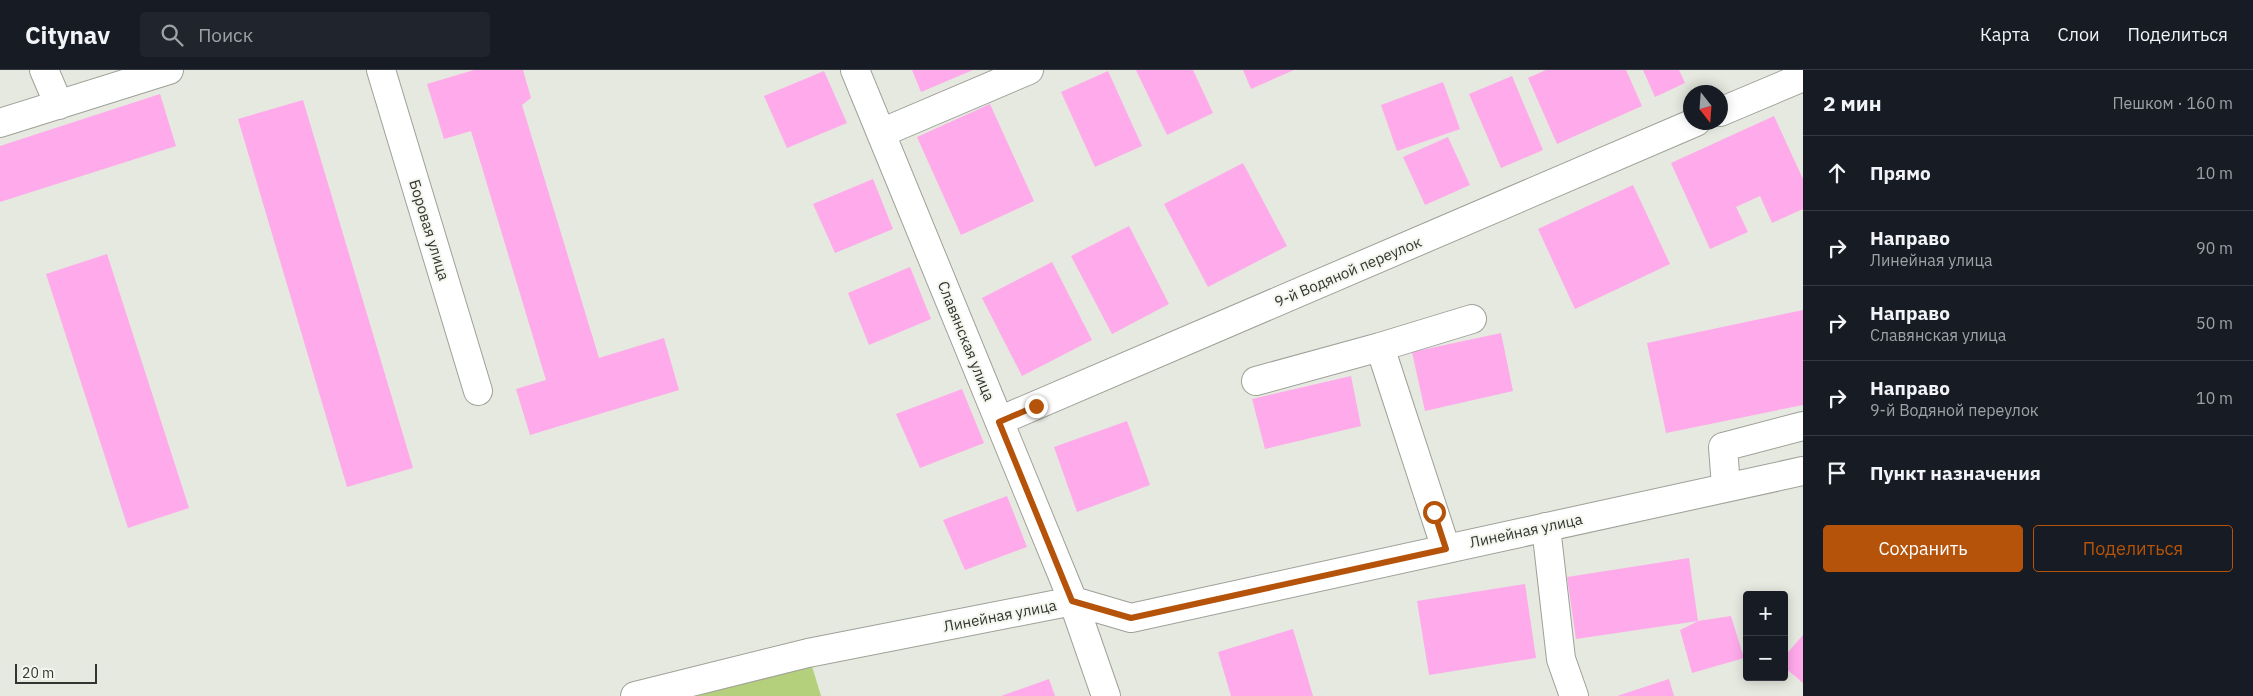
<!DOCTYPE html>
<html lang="ru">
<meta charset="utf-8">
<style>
body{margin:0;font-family:"IBM Plex Sans",sans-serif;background:#20242c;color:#f1f3f6}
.controls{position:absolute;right:15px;bottom:15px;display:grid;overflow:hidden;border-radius:5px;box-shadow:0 2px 12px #0003}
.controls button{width:45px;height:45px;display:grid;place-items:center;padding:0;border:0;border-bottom:1px solid #363941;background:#171b24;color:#f1f3f6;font:25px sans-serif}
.compass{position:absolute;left:1683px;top:15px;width:45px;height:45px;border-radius:50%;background:#171b24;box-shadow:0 2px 12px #0003;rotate:163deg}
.scale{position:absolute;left:15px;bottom:12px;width:82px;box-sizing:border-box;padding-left:5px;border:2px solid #333431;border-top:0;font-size:14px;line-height:18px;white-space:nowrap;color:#333431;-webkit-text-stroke:4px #f3f6ed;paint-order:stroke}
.stop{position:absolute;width:15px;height:15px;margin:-11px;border:4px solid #b45309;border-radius:50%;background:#fff}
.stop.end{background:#b45309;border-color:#fff;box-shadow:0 1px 5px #0008}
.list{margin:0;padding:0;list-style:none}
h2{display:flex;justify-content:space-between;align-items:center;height:65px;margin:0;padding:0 20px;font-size:21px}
h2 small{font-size:16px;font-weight:400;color:#9ea1a6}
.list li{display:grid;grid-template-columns:32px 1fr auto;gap:15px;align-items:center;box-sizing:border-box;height:75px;padding:0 20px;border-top:1px solid #363941}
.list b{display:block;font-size:19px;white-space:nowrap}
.list p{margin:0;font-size:16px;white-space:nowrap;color:#9ea1a6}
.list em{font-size:16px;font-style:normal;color:#9ea1a6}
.actions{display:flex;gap:10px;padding:15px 20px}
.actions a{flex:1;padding:11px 0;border:1px solid #b45309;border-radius:5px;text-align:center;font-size:18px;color:#b45309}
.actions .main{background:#b45309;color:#fff}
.icon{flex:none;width:28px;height:28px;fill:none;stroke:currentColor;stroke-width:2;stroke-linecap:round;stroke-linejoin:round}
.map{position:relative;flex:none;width:1803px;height:626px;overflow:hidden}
header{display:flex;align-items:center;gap:30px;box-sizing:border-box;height:70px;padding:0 25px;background:#171b24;border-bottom:1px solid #363941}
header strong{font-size:24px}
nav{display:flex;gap:28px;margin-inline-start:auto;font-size:18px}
.search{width:350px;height:45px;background:#20242c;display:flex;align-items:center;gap:12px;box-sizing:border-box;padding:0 18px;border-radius:5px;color:#9ea1a6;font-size:19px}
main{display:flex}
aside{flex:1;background:#171b24}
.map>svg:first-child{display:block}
</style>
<header>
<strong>Citynav</strong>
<div class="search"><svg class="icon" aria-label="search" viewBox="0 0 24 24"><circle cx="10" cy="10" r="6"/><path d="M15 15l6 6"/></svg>Поиск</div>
<nav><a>Карта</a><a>Слои</a><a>Поделиться</a></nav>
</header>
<main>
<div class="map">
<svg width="1803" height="626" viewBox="0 0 1803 626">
<rect width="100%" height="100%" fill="#e5e9df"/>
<!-- green -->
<path fill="#b4d07c" d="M808 583 821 626H635Z"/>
<!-- building -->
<path fill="#ffaaeb" d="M474 0H523L531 28 522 35 599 288 664 268 679 320 530 365 516 319 546 310 471 61 444 69 427 14Z
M912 0H973L921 22Z
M1136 0H1193L1213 43 1167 65Z
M1243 0H1294L1251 19Z
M1546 0H1626L1642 36 1557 74 1528 8Z
M1643 0H1679L1685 13 1655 27Z
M824 1 847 53 787 78 764 26Z
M1108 1 1142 76 1095 97 1061 22Z
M1512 6 1543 80 1501 98 1469 24Z
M1443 12 1460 59 1397 81 1381 35Z
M160 24 176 76 0 132V76Z
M303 30 413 398 347 417 238 49Z
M990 34 1034 131 961 165 917 67Z
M1774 46 1803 109V139L1772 153 1760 126 1736 137 1748 162 1710 179 1671 93Z
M1448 67 1470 115 1425 135 1403 87Z
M1243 93 1287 176 1208 217 1164 134Z
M873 109 893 159 835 183 813 134Z
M1633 115 1670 194 1575 239 1538 159Z
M1129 156 1169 234 1112 264 1071 186Z
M107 184 189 438 128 458 46 204Z
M1052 192 1092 270 1022 306 982 228Z
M910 197 931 249 869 275 848 223Z
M1803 240V335L1666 363 1647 273Z
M1501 263 1513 321 1425 341 1412 282Z
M1351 306 1361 356 1265 379 1252 329Z
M962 319 984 373 920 398 896 344Z
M1127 351 1150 415 1077 442 1054 377Z
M1007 426 1027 477 965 500 943 450Z
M1689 488 1698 551 1576 569 1567 507Z
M1525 514 1536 588 1429 605 1417 531Z
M1731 546 1744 588 1692 603 1680 560 1698 551Z
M1293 559 1313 626H1231L1218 582Z
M1803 565V613L1784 597V587Z
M1049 609 1055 626H1001Z
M1669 609 1674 626H1617Z"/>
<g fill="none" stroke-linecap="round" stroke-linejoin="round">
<defs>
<path id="minor" d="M44 0 59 35
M381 0 478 321
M855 0 1073 531 1106 626
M1720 42 1803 7
M0 53 169 0
M881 63 1029 0
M1380 277 1472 249
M1256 311 1380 277 1446 479
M999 351 1696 52
M1726 417 1723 377 1803 356
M1546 457 1561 589 1574 626
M635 626 808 583 1073 531 1131 548 1803 401"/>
</defs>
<!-- minor casing -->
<use href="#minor" stroke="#9ea198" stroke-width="30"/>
<!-- minor -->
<use href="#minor" stroke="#fff" stroke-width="28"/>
</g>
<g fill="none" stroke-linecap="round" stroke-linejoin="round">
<!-- route -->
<path stroke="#b45309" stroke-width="6" d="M1036 336 999 352 1072 531 1131 548 1446 479 1434 442"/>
</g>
<g text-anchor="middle" stroke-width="4" stroke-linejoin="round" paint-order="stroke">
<!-- street labels -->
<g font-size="15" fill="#333431" stroke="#f3f6ed">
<text transform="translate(429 160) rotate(73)" y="5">Боровая улица</text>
<text transform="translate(1348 202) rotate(-23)" y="5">9-й Водяной переулок</text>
<text transform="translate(966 271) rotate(68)" y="5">Славянская улица</text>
<text transform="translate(1526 461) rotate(-12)" y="5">Линейная улица</text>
<text transform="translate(1000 546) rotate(-11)" y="5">Линейная улица</text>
</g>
</g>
</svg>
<div class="controls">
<button>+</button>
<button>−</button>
</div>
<svg class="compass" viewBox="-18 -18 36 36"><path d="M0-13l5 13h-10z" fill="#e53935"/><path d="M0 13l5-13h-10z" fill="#9ea1a6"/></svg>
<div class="scale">20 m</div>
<div class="stop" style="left:1434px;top:442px"></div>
<div class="stop end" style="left:1036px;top:336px"></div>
</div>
<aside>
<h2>2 мин<small>Пешком · 160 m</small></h2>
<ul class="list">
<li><svg class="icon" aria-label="ahead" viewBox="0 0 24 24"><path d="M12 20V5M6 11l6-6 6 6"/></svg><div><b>Прямо</b></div><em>10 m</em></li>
<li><svg class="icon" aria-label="right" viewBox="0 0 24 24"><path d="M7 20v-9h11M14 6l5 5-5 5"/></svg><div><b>Направо</b><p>Линейная улица</p></div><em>90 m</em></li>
<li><svg class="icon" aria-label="right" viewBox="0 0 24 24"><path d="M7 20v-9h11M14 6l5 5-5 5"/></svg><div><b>Направо</b><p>Славянская улица</p></div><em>50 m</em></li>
<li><svg class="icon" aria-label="right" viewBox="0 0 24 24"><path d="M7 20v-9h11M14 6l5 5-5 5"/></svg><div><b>Направо</b><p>9-й Водяной переулок</p></div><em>10 m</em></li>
<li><svg class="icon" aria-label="arrive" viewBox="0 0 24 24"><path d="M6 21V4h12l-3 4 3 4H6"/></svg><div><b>Пункт назначения</b></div></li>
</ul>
<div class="actions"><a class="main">Сохранить</a><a>Поделиться</a></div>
</aside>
</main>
